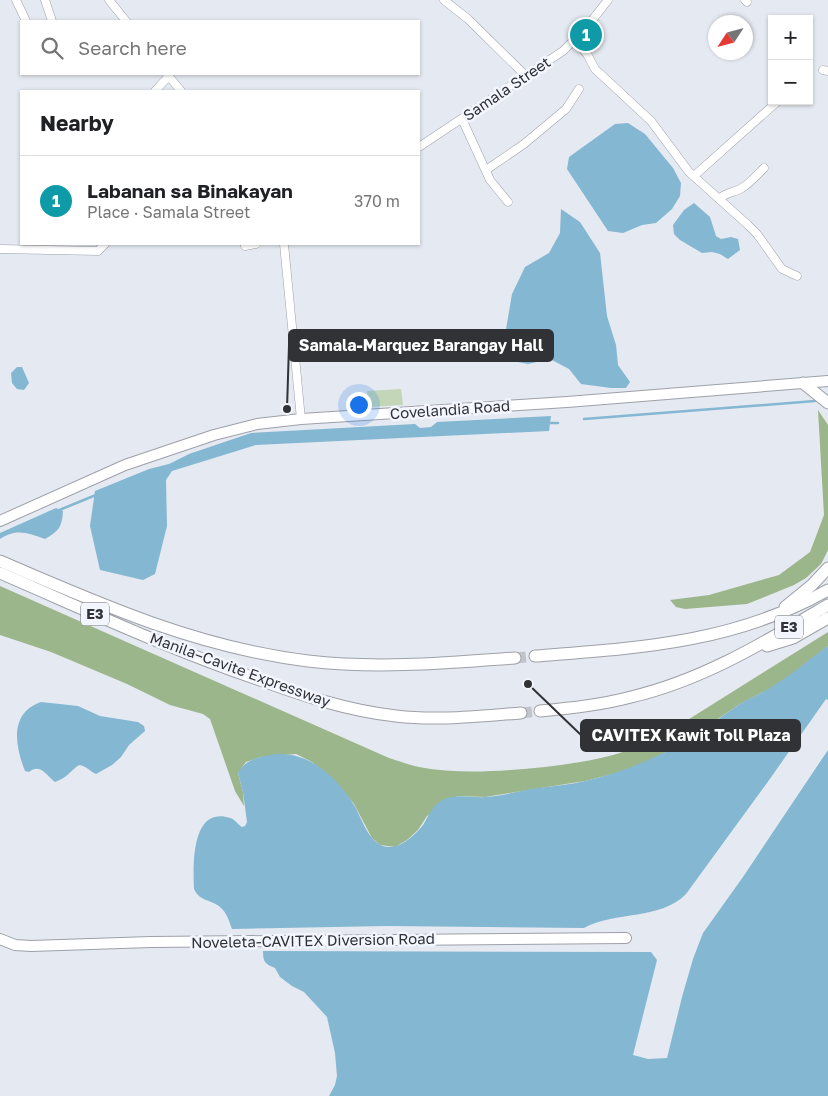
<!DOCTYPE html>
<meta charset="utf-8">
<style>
body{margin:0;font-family:"Golos Text",sans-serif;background:#f6f6f6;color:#202124}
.controls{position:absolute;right:15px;top:15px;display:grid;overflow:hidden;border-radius:0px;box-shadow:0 1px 4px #0004}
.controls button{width:45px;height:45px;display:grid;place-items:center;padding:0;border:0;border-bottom:1px solid #e0e0e0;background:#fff;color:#202124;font:25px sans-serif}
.compass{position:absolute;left:708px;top:15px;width:45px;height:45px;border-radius:50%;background:#fff;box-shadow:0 1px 4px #0004;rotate:234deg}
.you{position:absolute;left:358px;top:404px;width:18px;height:18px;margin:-12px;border:4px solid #fff;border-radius:50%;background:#1a73e8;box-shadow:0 0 0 8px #1a73e833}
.badge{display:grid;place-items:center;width:32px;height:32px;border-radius:50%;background:#d93025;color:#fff;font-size:16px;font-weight:700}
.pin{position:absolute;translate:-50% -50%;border:2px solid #fff;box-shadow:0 1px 5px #0006}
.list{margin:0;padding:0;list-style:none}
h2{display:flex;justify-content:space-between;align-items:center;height:65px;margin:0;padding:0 20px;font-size:21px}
h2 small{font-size:16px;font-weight:400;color:#757577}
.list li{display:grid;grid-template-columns:32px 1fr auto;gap:15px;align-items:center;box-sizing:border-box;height:90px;padding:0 20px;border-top:1px solid #e0e0e0}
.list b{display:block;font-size:19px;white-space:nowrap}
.list p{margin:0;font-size:16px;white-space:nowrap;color:#757577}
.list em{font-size:16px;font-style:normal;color:#757577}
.icon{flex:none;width:28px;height:28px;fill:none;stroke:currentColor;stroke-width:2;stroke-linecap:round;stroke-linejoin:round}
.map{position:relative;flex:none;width:828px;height:1096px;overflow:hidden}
.search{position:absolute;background:#fff;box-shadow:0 1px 4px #0004;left:20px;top:20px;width:400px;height:55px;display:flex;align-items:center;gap:12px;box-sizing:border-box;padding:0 18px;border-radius:0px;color:#757577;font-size:19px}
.panel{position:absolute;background:#fff;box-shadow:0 1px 4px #0004;left:20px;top:90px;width:400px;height:155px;border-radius:0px}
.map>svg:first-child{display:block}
</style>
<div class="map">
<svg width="828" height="1096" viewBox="0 0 828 1096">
<rect width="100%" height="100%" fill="#e5e9f1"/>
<!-- green -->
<path fill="#c3d7b8" d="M401 389 403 405 369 407 367 391Z"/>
<!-- forest -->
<path fill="#9cb68b" d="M818 410 828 425V550L821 564 806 578 794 585 747 604 685 609 676 607 670 600 709 595 779 575 810 552 824 515Z
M0 586 389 758C399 761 409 765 419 767 461 775 503 771 545 767 568 764 591 761 613 755 633 749 651 741 670 731L828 632V646L792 674 771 688 740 704 682 743 651 760 621 772 585 781 485 797 457 796 427 816 418 830 407 840 395 847 380 845 372 838 354 804 335 781 312 762 296 754 261 757 246 762 238 773 243 792 244 806 235 791 210 719 203 714 170 705 127 684 51 652 0 635Z"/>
<!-- water -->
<path fill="#84b7d2" d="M628 123 645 134 673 168 681 183 680 196 672 209 656 223 642 225 623 233 608 231 567 169 569 157 615 124Z
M694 203 710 217 716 236 721 239 731 237 738 239 740 250 728 259 720 254 712 252 702 253 680 240 674 234 673 225 684 210Z
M561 209 580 222 600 253 607 316 616 345 618 365 630 382 626 388H611L581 384 569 369 550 359 528 364 508 360 503 347 512 294 525 267 549 253 560 233Z
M17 367H22L29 383 24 390 17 389 12 383 11 373Z
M551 416 549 431 256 445 172 471 166 480 167 526 155 574 143 580 100 570 90 526 95 491 149 469 169 464 189 454 251 433 415 424 420 428 431 427 437 422Z
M56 508 63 511C62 527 59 531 45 539 28 533 17 528 0 539V533Z
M828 646V700L826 699 767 783 686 894C661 920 615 911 584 928L387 926 232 929C229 921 227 913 220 907 211 899 200 902 194 889 193 866 191 805 230 818 235 819 237 824 242 827L245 826 247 822 243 792 238 773C245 761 253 759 265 756 303 746 335 774 354 805 363 820 370 849 392 847 403 846 417 833 423 825 430 814 433 803 447 798 459 794 473 798 485 797 502 796 519 791 537 788 553 786 569 785 585 781 629 771 669 753 706 728 717 720 728 712 740 704 751 697 763 693 773 686 793 674 809 659 828 646Z
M41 702 78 706 100 716 138 722 144 726 145 731 129 745 121 757 112 765 96 774C89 771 87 766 79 765 70 771 67 778 55 782 46 775 40 763 29 772L25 771C15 746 9 713 41 702Z
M828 750V1096H329L335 1085 337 1076 335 1053 327 1017 304 992 292 986 280 977 275 968C265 964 263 962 263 951L651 952 657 960 633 1055 648 1059 667 1058 682 997 693 959 703 933 743 877Z"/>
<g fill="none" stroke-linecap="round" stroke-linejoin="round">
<!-- stream -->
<path stroke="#84b7d2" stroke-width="2.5" d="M584 419 815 401
M547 423H558
M57 511 96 495"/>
<!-- highway-tunnel -->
<path stroke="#c1c4cb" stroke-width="11" stroke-dasharray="11 5.5" stroke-linecap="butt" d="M515 658 535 656
M521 713 540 711"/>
<defs>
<path id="minor" d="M16 0 26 21
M45 0 52 21
M109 0 126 21
M444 0 468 19 526 76
M745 0 747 2
M575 40 587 54 595 69 651 121 689 172 748 225 757 234 782 269 797 276
M823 70 828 71
M167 74 181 91
M155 91 169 76
M462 119 490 180 508 202
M419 147 563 51 586 28 608 0
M486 170 524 144 566 109 579 89
M694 176 778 101
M719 199C726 192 734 193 742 188 750 183 757 175 764 168
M284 244 301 419
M245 246 256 244
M0 249 98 251 105 244"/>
<path id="major" d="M0 521 125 465 214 435 257 424 301 419 567 402 828 381
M0 939 15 945 31 946 151 942 626 938"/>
<path id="highway" d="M803 383 828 403
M0 561C99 604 199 648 308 661 377 669 446 663 515 658
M0 573C86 610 171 650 260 680 304 696 349 711 396 716 437 721 479 716 521 713
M785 607 812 585 828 568
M767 646 793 638 828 618
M535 656C639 648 734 643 828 590
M540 711C571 708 601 705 631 697 703 680 765 642 828 605"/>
</defs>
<!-- minor casing -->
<use href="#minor" stroke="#9da0a8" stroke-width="9"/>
<!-- major casing -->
<use href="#major" stroke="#9da0a8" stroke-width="12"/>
<!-- highway casing -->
<use href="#highway" stroke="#9da0a8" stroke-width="13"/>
<!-- minor -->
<use href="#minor" stroke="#fff" stroke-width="8"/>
<!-- major -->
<use href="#major" stroke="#fff" stroke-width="10"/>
<!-- highway -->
<use href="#highway" stroke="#fff" stroke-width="11"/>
</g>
<g text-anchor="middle" stroke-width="5" stroke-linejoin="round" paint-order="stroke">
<!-- shield labels -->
<g fill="#f3f6ff" stroke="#6a6d72" stroke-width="1">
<rect x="81" y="602.5" width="28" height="23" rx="4"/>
<rect x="775" y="615.5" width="28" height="23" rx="4"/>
</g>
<g font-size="14" font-weight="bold" fill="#303235">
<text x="95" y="619">E3</text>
<text x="789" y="632">E3</text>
</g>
<!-- street labels -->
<g font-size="15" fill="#303235" stroke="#f3f6ff">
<text transform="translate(507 89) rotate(-34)" y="5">Samala Street</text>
<text transform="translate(450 410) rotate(-4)" y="5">Covelandia Road</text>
<text transform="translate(240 670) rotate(20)" y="5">Manila–Cavite Expressway</text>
<text transform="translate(313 941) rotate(-1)" y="5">Noveleta-CAVITEX Diversion Road</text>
</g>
</g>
<!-- callouts -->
<path fill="none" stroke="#303235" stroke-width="2" d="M287 409L289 345M528 684L581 735"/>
<g fill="#303235" stroke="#f3f6ff" stroke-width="2">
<circle cx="287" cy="409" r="5"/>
<circle cx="528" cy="684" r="5"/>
</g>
<g fill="#303235" stroke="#303235" stroke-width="2">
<rect x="289" y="330" width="264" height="31" rx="5"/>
<rect x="581" y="720" width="219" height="31" rx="5"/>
</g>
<g font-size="16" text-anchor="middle" font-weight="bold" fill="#fff">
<text x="421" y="351">Samala-Marquez Barangay Hall</text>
<text x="691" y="741">CAVITEX Kawit Toll Plaza</text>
</g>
</svg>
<div class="controls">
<button>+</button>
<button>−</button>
</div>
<svg class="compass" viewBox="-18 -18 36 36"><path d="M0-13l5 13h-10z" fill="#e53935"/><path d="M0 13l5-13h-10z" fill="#757577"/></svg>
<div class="you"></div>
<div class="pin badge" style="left:586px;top:35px;background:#0f9aa8">1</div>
<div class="search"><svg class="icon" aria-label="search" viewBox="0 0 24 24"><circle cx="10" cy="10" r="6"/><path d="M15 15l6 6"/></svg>Search here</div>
<section class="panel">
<h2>Nearby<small></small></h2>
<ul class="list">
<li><span class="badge" style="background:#0f9aa8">1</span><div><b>Labanan sa Binakayan</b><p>Place · Samala Street</p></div><em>370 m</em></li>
</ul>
</section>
</div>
